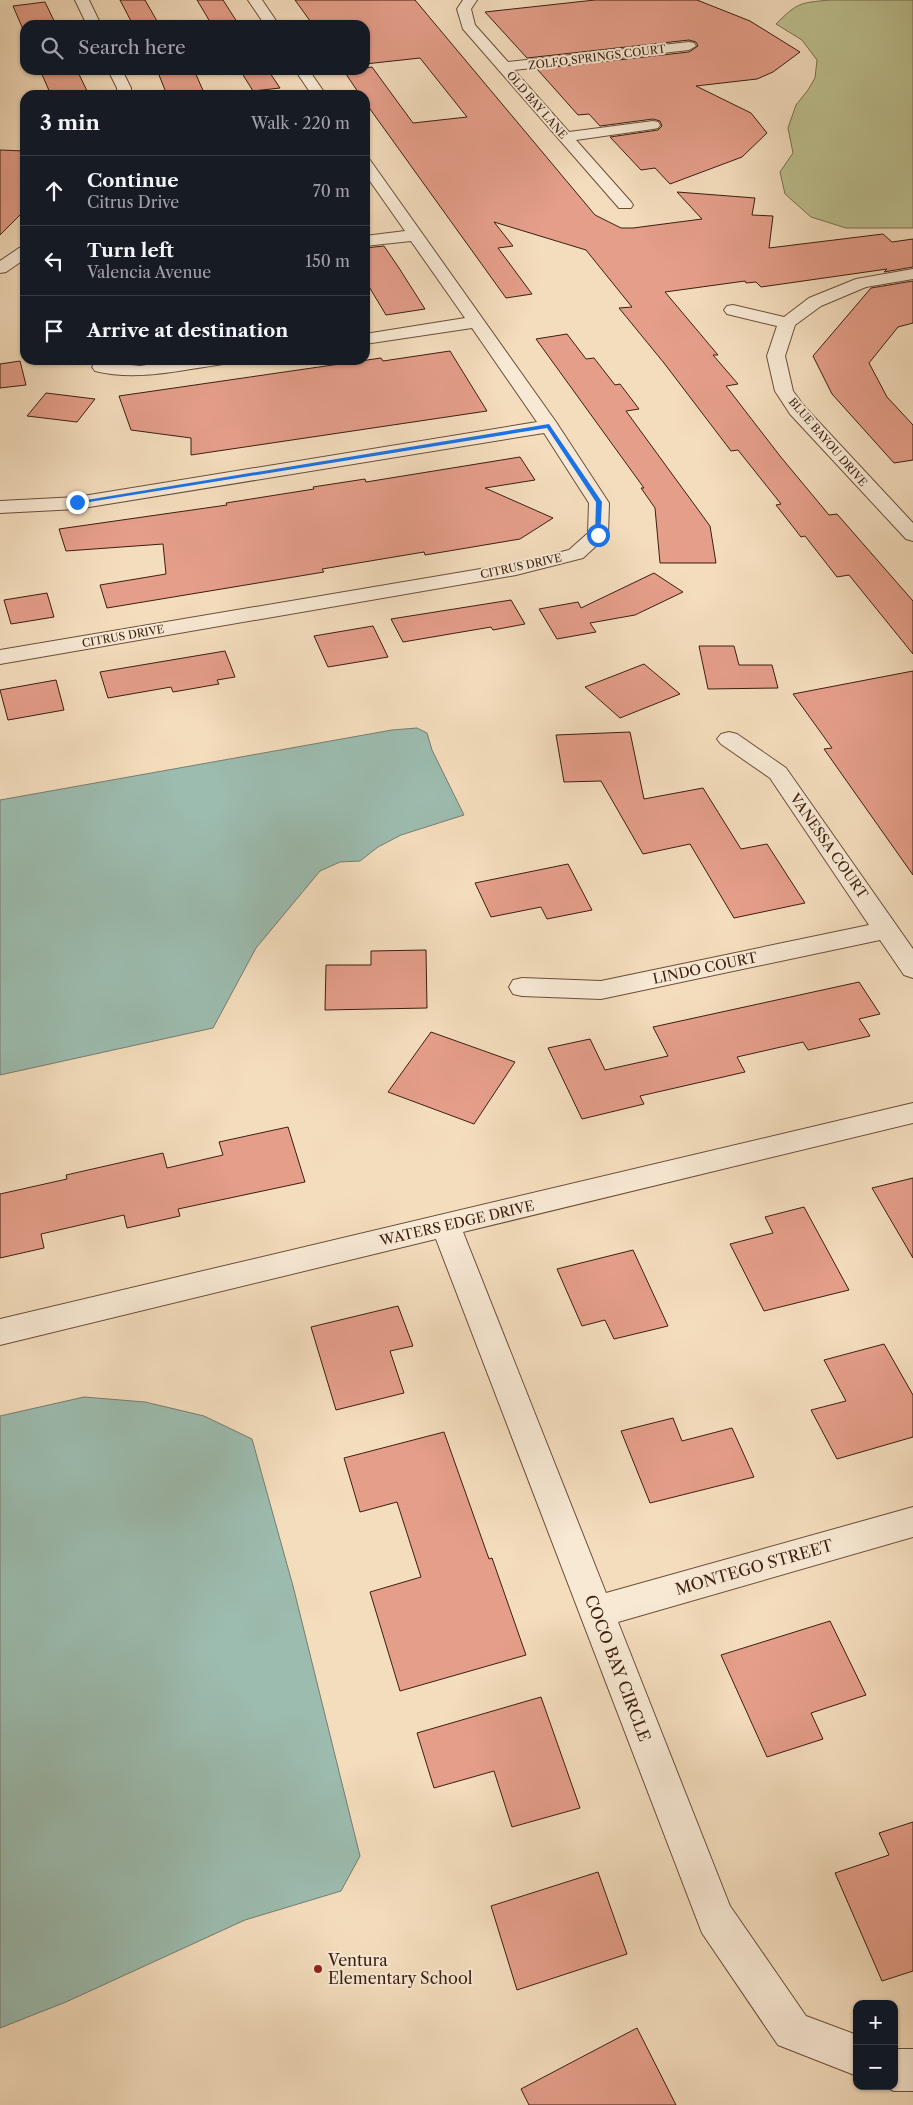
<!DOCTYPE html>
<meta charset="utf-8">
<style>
body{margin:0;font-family:"Libre Caslon Text",serif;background:#242831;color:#f1f3f6}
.controls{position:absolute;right:15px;bottom:15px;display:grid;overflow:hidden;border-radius:10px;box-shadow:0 1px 4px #0004}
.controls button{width:45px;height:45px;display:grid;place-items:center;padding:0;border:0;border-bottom:1px solid #363941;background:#171b24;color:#f1f3f6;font:25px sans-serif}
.stop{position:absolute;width:15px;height:15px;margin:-11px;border:4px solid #1a73e8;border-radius:50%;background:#fff}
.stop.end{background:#1a73e8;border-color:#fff;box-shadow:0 1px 5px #0008}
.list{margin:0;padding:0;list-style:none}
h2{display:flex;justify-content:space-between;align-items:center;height:65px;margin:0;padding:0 20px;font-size:21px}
h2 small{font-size:16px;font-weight:400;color:#9ea1a6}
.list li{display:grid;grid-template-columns:32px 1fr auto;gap:15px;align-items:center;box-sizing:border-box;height:70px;padding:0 20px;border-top:1px solid #363941}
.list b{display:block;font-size:19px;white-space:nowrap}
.list p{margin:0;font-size:16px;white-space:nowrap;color:#9ea1a6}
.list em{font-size:16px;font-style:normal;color:#9ea1a6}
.icon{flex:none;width:28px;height:28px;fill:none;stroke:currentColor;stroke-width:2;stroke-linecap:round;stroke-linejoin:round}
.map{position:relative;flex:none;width:913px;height:2105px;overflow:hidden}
.search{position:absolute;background:#171b24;box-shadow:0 1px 4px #0004;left:20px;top:20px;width:350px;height:55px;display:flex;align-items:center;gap:12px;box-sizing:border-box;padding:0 18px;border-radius:15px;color:#9ea1a6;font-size:19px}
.panel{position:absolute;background:#171b24;box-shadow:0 1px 4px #0004;left:20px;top:90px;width:350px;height:275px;border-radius:15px}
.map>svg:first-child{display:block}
</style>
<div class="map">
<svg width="913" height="2105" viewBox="0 0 913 2105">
<rect width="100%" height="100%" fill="#f4ddbd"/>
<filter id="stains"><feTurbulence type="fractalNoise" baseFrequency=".004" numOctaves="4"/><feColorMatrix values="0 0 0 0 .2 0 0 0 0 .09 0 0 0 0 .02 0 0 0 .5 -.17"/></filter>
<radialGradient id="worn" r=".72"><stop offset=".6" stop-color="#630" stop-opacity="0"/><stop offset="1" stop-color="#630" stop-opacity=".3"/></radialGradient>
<!-- green -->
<path fill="#bdc090" stroke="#7c6f50" d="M830 0H913V228H846L811 217 785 194 780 172 793 153 788 128 796 105 808 90 815 78 817 60 802 40 776 24C798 2 800 3 830 0Z"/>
<!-- water -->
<path fill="#9cbcaf" stroke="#767d6f" d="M417 728 427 733 432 750 464 815 401 835 378 847 360 861 340 862 320 871 256 948 213 1028 0 1075V800L392 730Z
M84 1397 145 1402 204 1416 252 1439 293 1586 360 1856 341 1891 245 1920 66 2002 0 2028V1416Z"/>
<!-- building -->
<path fill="#e59e8a" stroke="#3c1e0f" d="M120 0H145L157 21 132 23Z
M197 0H223L239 25H212Z
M295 0H415L595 215 621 228H633L702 219 677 192 755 198 752 215 773 216 769 248 883 234 892 242 913 239V267L884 272 887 269 761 287 756 282 746 283 745 281 665 292 718 355H713L738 384 726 386 780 456 829 515 837 514 913 601V654L849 575 837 577 805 536 801 537 776 505 781 504 738 450 731 451 664 363 619 308 632 307 586 250 494 222 513 246 498 248 532 294 506 298 365 102V95H360L344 71 365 70V68L372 67 413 123 467 117 420 58 365 64V25H313Z
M595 0H697L750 21 800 52 773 72 757 79 696 86 751 113 767 133 742 157 670 184 655 168 641 170 610 137 658 130 662 126 660 121 653 119 600 126 589 114 578 115 537 69 689 52 698 46 696 42 689 40 527 58 485 12Z
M45 2 56 25H25V34L13 6Z
M40 70H77L89 95H51Z
M157 70H194L205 95H167Z
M240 70H268L280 88 253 91Z
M0 150 25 151V210L0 235Z
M384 246 399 268 425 309 386 315 365 280V248Z
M913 281V323L898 327 869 363 887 397 913 425V460L894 463 832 394 813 356 871 288Z
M567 334 586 359 594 358 615 385 620 384 639 409 626 411 710 526 716 563H660L655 508 641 488H644L536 339Z
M450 351 487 411 191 455V438L131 430 119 396 381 358 383 361Z
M20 361 26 385 0 388V364Z
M46 393 95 399 77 422 27 416Z
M520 457 535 480 485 488 553 518 520 539 425 555 424 552 322 569 324 572 107 608 100 585 166 574 163 544 66 551 59 529 227 505 226 503 314 489 313 487 365 479 366 482Z
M654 573 683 592 635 615 590 623 596 632 557 639 539 609 578 602 581 608Z
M47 593 54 617 11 624 4 600Z
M511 600 525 624 493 630 491 627 403 642 391 619Z
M373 626 388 657 328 667 314 636Z
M699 646H734L739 665H772L778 688 708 689Z
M225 651 235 677 217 680 219 684 173 692 171 687 108 698 100 672Z
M644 664 680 694 620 718 585 687Z
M913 671V875L824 749 832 748 793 694Z
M56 680 64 710 8 720 0 690Z
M630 732 644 799 703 788 741 849 767 844 805 903 734 918 690 844 643 854 601 781 564 782 556 735Z
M568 864 592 910 547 919 541 907 491 917 475 883Z
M426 950 427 1008 325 1010 326 965H371V951Z
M859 982 880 1014 859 1019 870 1036 808 1050 803 1042 737 1057 745 1072 640 1096 644 1104 582 1119 548 1048 590 1039 605 1070 668 1056 653 1027Z
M431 1032 515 1062 474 1124 388 1092Z
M288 1127 305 1182 178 1209 180 1216 127 1228 124 1215 41 1234 44 1248 0 1258V1194L67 1179 66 1175 163 1153 167 1168 223 1155 219 1142Z
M913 1178V1258L872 1188Z
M804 1207 849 1290 764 1311 730 1244 773 1233 765 1217Z
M633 1250 668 1326 614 1339 605 1320 582 1326 557 1269Z
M398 1306 413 1346 390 1351 404 1393 336 1410 311 1327Z
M884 1344 913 1395V1437L837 1459 811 1410 846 1401 824 1360Z
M673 1418 682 1441 732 1428 754 1477 650 1503 621 1431Z
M444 1432 489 1559 492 1558 526 1655 400 1691 370 1592 421 1577 397 1502 360 1512 344 1458Z
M830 1621 866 1695 811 1713 823 1739 767 1757 721 1655Z
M541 1697 580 1808 512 1827 494 1771 434 1788 417 1733Z
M913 1822V1971L882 1981 835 1873 889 1855 879 1833Z
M598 1872 627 1954 517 1990 491 1906Z
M637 2028 676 2105H529L521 2089Z"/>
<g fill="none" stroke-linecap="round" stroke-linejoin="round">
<defs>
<path id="minor" d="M75 0H89L101 25H87Z
M248 0H262L279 25H265Z
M463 0H477L471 9 475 25 508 62 689 42 694 43 696 46 689 50 514 70 569 132 653 121 658 122 660 125 658 128 653 129 576 140 631 202 633 205 631 208H619L463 29 457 9Z
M108 70H122L131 88V95H117V88Z
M295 70H309L326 95H312Z
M365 158 370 160 556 422 609 503 608 535 583 558 516 575 0 664V650L516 563 569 550 588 533 589 503 544 433 77 509 0 513V501L77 497 537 422 472 328 365 344V334L465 318 411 241 365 246V236L405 231 365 174Z
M25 247V259L6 272 0 273V261L19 248Z
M913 269V279L866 287 821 306 795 325 785 356 793 391 804 406 913 523V541L906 539 790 414 775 391 767 356 777 326 727 314 724 310 727 306 733 305 784 317 809 298 856 279Z
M179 360H226L223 364 217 365C176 371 135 381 95 371L92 367 95 363 101 362 140 366Z
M729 732 737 734 786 768 913 949V978L904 975 880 940 601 999 522 996 513 994 509 987 513 980 522 978 601 981 869 925 770 778 721 744 717 739 721 734Z
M913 1103V1123L463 1232 606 1593 913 1507V1537L618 1622 730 1906 806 2016 857 2035V2076L778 2045 702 1933 436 1239 0 1345V1319Z
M894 2049H913V2091H894L883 2086H894Z"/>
</defs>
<!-- minor casing -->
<use href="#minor" stroke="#6a4e3a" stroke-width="2"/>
<!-- minor -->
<use href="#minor" fill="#f8e9d4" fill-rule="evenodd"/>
</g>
<!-- route -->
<path fill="#1a73e8" d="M549 424 602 502 600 537 595 535 596 502 547 428 77 504 74 502Z"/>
<!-- markers -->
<circle fill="#8f2418" stroke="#f8e9d4" stroke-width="2" cx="318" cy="1969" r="5"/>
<g text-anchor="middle" stroke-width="4" stroke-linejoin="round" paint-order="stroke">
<!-- far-street labels -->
<g font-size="11" fill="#3c1e0f" stroke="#f8e9d4">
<text transform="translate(597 57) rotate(-7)" y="4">ZOLFO SPRINGS COURT</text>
<text transform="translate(537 105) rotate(49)" y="4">OLD BAY LANE</text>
<text transform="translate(828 442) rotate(49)" y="4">BLUE BAYOU DRIVE</text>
<text transform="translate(521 566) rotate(-12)" y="4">CITRUS DRIVE</text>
<text transform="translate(123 636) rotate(-10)" y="4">CITRUS DRIVE</text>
</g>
<!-- street labels -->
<g font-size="14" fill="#3c1e0f" stroke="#f8e9d4">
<text transform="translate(829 846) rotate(55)" y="5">VANESSA COURT</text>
<text transform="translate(705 968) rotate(-12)" y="5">LINDO COURT</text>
<text transform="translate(457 1223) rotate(-13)" y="5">WATERS EDGE DRIVE</text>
</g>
<!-- near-street labels -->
<g font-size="16" fill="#3c1e0f" stroke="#f8e9d4">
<text transform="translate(754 1567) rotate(-16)" y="6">MONTEGO STREET</text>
<text transform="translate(618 1668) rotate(69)" y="6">COCO BAY CIRCLE</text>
</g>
<!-- near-poi labels -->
<g font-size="16" fill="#3c1e0f" stroke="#f8e9d4" text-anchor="start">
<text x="328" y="1966">Ventura<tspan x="328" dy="18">Elementary School</tspan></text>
</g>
</g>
<rect width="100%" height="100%" filter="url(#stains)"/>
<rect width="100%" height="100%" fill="url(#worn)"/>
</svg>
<div class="controls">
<button>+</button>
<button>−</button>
</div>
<div class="stop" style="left:598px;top:535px"></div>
<div class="stop end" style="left:77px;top:502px"></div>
<div class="search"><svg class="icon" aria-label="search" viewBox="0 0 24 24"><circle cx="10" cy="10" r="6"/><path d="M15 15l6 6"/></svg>Search here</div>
<section class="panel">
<h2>3 min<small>Walk · 220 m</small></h2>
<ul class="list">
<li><svg class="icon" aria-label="ahead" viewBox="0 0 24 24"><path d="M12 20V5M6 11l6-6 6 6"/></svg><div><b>Continue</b><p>Citrus Drive</p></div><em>70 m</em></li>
<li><svg class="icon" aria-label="left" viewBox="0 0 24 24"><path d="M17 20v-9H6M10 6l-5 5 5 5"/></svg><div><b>Turn left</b><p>Valencia Avenue</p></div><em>150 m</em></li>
<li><svg class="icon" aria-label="arrive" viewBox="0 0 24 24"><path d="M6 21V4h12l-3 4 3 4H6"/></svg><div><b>Arrive at destination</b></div></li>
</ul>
</section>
</div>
